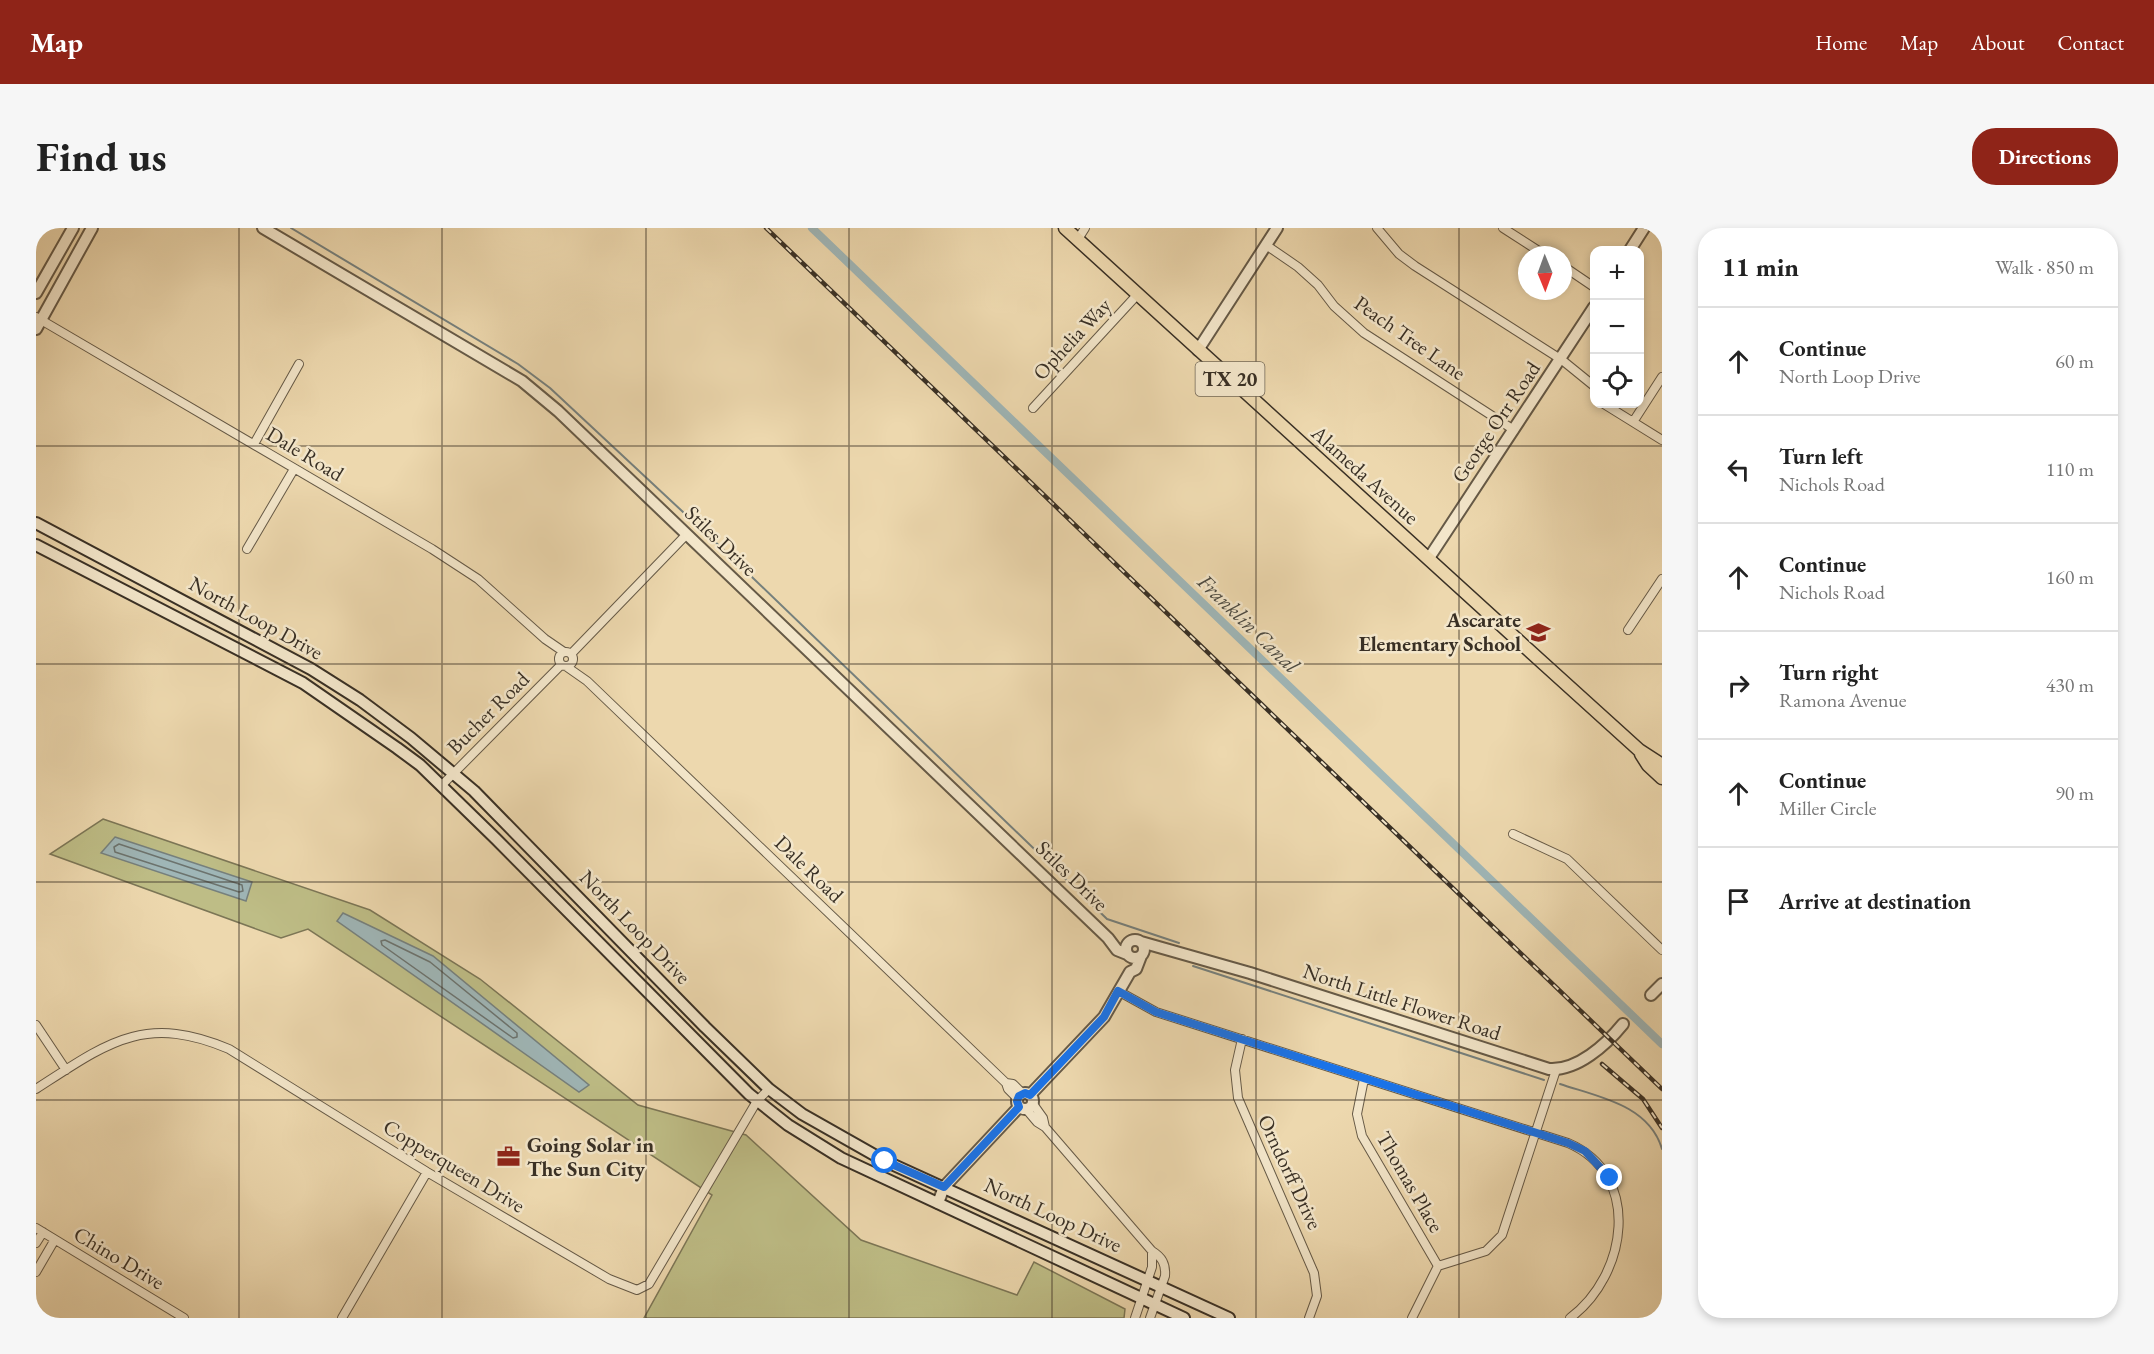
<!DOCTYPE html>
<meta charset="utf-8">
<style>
body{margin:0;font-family:"EB Garamond",serif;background:#f6f6f6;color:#222}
.controls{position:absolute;right:18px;top:18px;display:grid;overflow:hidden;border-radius:12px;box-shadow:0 3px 9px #0003}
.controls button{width:54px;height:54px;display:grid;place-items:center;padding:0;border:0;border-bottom:2px solid #e0e0e0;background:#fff;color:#222;font:30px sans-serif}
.compass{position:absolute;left:1482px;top:18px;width:54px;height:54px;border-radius:50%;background:#fff;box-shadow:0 3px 9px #0003;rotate:179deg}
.stop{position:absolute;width:18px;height:18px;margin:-14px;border:4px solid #1a73e8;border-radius:50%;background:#fff}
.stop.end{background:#1a73e8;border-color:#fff;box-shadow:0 2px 6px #0008}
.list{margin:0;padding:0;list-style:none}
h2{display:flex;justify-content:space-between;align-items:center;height:78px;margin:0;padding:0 24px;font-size:26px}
h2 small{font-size:20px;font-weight:400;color:#767676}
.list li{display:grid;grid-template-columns:39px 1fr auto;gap:18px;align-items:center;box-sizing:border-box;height:108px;padding:0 24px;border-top:2px solid #e0e0e0}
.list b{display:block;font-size:22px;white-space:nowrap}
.list p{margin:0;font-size:20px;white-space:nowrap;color:#767676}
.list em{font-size:20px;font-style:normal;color:#767676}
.icon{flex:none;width:33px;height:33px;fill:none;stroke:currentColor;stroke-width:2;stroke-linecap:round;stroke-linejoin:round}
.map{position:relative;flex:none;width:1626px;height:1090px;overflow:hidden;border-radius:24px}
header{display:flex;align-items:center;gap:36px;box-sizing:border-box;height:84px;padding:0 30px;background:#8f2418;color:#fff}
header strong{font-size:28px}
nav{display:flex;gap:33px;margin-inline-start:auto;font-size:21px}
.intro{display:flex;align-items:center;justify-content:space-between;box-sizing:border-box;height:144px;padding:0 36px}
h1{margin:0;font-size:42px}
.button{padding:15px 27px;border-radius:24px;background:#8f2418;color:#fff;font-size:21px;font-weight:700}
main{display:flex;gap:36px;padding:0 36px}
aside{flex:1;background:#fff;border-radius:24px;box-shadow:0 3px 9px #0003}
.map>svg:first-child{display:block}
</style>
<header>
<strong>Map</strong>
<nav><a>Home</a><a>Map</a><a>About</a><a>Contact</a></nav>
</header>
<div class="intro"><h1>Find us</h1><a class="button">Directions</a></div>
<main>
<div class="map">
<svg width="1626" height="1090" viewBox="0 0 1626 1090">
<rect width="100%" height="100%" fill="#edd8ae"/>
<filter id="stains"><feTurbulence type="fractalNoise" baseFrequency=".00333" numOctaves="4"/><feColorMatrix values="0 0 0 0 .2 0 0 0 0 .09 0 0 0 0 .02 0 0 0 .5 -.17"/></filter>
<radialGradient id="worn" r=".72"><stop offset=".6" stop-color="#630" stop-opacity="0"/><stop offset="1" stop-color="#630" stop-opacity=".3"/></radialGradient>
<!-- green -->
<path fill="#bebd86" stroke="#7c7656" stroke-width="1.5" d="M67 591 334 682 444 751 602 877 710 907 825 1012 981 1067 998 1034 1089 1081 1088 1090H608L676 967 272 701 245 710 14 626Z"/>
<!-- water -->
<path fill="#9fb6b7" stroke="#76807d" stroke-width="1.5" d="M79 609 216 654 210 673 65 625Z
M307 685 397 728 553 857 543 864 301 693Z"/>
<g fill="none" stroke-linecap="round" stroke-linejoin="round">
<!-- shore -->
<path stroke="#6c736e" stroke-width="1.5" d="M83 616 206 657 207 663 203 664 79 624 78 619Z
M349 712 394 734 481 805V809L477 810 346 717 345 713Z"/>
<!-- stream -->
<path stroke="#76807d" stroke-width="2" d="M255 0 482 136 514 160 691 325 1071 691 1143 715
M1157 738 1508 852
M1524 856C1563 869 1613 877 1626 921"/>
<!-- canal -->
<path stroke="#9fb6b7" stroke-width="8" d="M776 0 1626 816"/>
<defs>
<path id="minor" d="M1341 0 1363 26 1379 38 1526 132 1558 158
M1467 0 1509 27
M1042 11 1049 0
M1230 17 1262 39 1282 57 1298 78 1328 105 1478 202
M1527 38 1558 59
M0 89 396 321 442 351 509 411 528 424
M1568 176 1626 212
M997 180 1101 67
M1597 194 1626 149
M218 216 263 136
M211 321 258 241
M1592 402 1626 351
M523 431a7 7 0 1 1 14 0a7 7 0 1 1-14 0Z
M535 426 650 307
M531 439 551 453 970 855 977 856 987 866
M405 558 525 437
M1477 606 1531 631 1626 722
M1082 763 1120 784 1532 915C1607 947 1591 1048 1534 1090
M0 797 30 842
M1206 811 1199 842 1202 870 1278 1045 1281 1068 1273 1090
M1328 851 1321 886 1326 908 1402 1038
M970 855 972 861 981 870
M0 861C71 815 108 785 193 821L391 944 573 1051 601 1062 613 1056 721 873 733 861
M997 876 1007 890 1009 899
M990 881 1001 894 1009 899 1116 1023C1126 1029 1130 1036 1129 1048L1114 1090
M0 1000 148 1090
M0 1015 7 1004
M0 1044 18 1013
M306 1090 391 944
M1099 1090 1116 1039V1023
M1376 1090 1402 1038 1450 1023 1466 1007 1520 842"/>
<path id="tertiary" d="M227 0 486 153 522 183 1072 710 1081 722 1091 726
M1594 22 1608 0
M0 65 37 0
M0 101 56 0
M1162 122 1241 0
M1393 330 1558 79
M1090 721a9 9 0 1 1 18 0a9 9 0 1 1-18 0Z
M1105 714 1214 745 1513 841C1541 843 1570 817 1587 796
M1615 767 1626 756
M981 873a8 8 0 1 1 16 0a8 8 0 1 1-16 0Z
M994 867 1068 789 1094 744 1100 741 1105 728
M902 975 908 959 983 879"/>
<path id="secondary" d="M0 295 275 441 324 472 375 510 438 563 669 799 733 861 766 886 849 933 1193 1090
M0 317 267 455 361 520 384 537 460 611 713 866 752 897 805 930 1148 1090"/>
<path id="primary" d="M1029 0 1508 436 1603 522 1626 537
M1605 526 1612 537 1626 550"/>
</defs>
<!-- minor casing -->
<use href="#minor" stroke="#665a47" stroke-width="10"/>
<!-- tertiary casing -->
<use href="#tertiary" stroke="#665a47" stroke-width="14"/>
<!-- secondary casing -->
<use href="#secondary" stroke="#393025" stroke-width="14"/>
<!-- primary casing -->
<use href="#primary" stroke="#393025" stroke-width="15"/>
<!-- minor -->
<use href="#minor" stroke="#f3e6ca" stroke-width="8"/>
<!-- tertiary -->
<use href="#tertiary" stroke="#f3e6ca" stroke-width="10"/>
<!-- secondary -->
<use href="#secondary" stroke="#f3e6ca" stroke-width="10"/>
<!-- primary -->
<use href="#primary" stroke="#edd8ae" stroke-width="12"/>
<defs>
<path id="rail" d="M730 0 1626 861
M1566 836 1607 871 1626 900"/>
</defs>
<!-- rail casing -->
<use href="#rail" stroke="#393025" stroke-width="4.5"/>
<!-- rail -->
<use href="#rail" stroke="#f3e6ca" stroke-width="2" stroke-dasharray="7" stroke-linecap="butt"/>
</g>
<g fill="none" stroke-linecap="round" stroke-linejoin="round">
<!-- route -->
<path stroke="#1a73e8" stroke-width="8" d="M849 933 908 959 983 879 981 873 983 868 989 865 994 867 1068 789 1082 763 1120 784 1532 915 1549 923 1574 950"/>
</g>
<!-- grid -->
<path fill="none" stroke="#393025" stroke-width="1.5" stroke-opacity="0.55" d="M203 0V1090M406 0V1090M610 0V1090M813 0V1090M1016 0V1090M1220 0V1090M1423 0V1090M0 218H1626M0 436H1626M0 654H1626M0 872H1626"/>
<!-- icons -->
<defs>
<symbol id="school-bare" viewBox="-9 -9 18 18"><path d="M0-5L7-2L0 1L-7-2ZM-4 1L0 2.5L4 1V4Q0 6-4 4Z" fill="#8f2418" stroke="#f3e6ca" stroke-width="2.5" paint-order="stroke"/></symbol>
<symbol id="office-bare" viewBox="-9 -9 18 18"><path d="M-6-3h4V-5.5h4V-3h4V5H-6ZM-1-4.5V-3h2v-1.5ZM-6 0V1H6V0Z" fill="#8f2418" stroke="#f3e6ca" stroke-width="2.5" paint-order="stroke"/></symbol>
</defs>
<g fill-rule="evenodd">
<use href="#school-bare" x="1486" y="388" width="33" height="33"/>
<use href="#office-bare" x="456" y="912" width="33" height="33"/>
</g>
<g text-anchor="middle" stroke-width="5" stroke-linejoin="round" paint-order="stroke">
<!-- shield labels -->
<rect fill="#f3e6ca" stroke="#716756" stroke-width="1.5" x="1159.5" y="134" width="69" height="34" rx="4.5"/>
<g font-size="20" font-weight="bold" fill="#393025">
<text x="1194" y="158">TX 20</text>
</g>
<!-- street labels -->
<g font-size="21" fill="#393025" stroke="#f3e6ca">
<text transform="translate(1374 110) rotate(35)" y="7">Peach Tree Lane</text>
<text transform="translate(1036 111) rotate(-47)" y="7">Ophelia Way</text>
<text transform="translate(1460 194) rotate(-56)" y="7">George Orr Road</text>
<text transform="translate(269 226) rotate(31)" y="7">Dale Road</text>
<text transform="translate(1329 247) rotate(42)" y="7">Alameda Avenue</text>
<text transform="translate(685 313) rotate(44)" y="7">Stiles Drive</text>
<text transform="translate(220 390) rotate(29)" y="7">North Loop Drive</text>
<text transform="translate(452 485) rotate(-45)" y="7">Bucher Road</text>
<text transform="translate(773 641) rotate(44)" y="7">Dale Road</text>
<text transform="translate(1036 648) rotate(44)" y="7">Stiles Drive</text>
<text transform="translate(599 699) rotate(46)" y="7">North Loop Drive</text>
<text transform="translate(1366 774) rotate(18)" y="7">North Little Flower Road</text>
<text transform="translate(418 938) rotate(31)" y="7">Copperqueen Drive</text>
<text transform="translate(1254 944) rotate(65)" y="7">Orndorff Drive</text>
<text transform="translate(1374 954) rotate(60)" y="7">Thomas Place</text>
<text transform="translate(1017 987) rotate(25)" y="7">North Loop Drive</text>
<text transform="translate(83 1030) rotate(31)" y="7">Chino Drive</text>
</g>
<!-- poi labels -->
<g font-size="21" font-weight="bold" fill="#393025" stroke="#f3e6ca" text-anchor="end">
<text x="1485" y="399">Ascarate<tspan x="1485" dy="24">Elementary School</tspan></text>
<text x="491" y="924" text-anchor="start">Going Solar in<tspan x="491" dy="24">The Sun City</tspan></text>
</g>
<!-- water labels -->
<g font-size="22" font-style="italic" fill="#4d4b42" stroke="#f3e6ca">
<text transform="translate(1213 395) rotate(44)" y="8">Franklin Canal</text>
</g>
</g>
<rect width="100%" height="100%" filter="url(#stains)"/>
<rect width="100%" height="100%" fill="url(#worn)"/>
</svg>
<div class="controls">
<button>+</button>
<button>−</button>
<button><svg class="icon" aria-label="locate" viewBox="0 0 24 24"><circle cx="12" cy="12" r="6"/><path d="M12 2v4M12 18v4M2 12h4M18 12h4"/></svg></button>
</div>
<svg class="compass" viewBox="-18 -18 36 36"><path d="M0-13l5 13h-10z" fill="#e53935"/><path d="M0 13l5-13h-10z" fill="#767676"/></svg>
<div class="stop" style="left:849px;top:933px"></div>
<div class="stop end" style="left:1574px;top:950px"></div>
</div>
<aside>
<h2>11 min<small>Walk · 850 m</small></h2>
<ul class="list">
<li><svg class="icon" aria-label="ahead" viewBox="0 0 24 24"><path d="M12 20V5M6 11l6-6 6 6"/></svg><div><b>Continue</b><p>North Loop Drive</p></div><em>60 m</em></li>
<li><svg class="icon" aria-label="left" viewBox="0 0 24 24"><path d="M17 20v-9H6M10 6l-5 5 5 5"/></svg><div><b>Turn left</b><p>Nichols Road</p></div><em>110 m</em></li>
<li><svg class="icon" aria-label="ahead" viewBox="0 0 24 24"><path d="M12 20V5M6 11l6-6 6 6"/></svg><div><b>Continue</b><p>Nichols Road</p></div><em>160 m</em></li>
<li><svg class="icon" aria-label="right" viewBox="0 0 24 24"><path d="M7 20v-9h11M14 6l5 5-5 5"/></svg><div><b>Turn right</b><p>Ramona Avenue</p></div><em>430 m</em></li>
<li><svg class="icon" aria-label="ahead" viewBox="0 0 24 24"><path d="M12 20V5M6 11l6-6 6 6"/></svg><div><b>Continue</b><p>Miller Circle</p></div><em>90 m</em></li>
<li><svg class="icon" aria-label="arrive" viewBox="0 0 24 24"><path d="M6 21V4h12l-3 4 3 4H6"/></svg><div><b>Arrive at destination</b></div></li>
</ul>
</aside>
</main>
